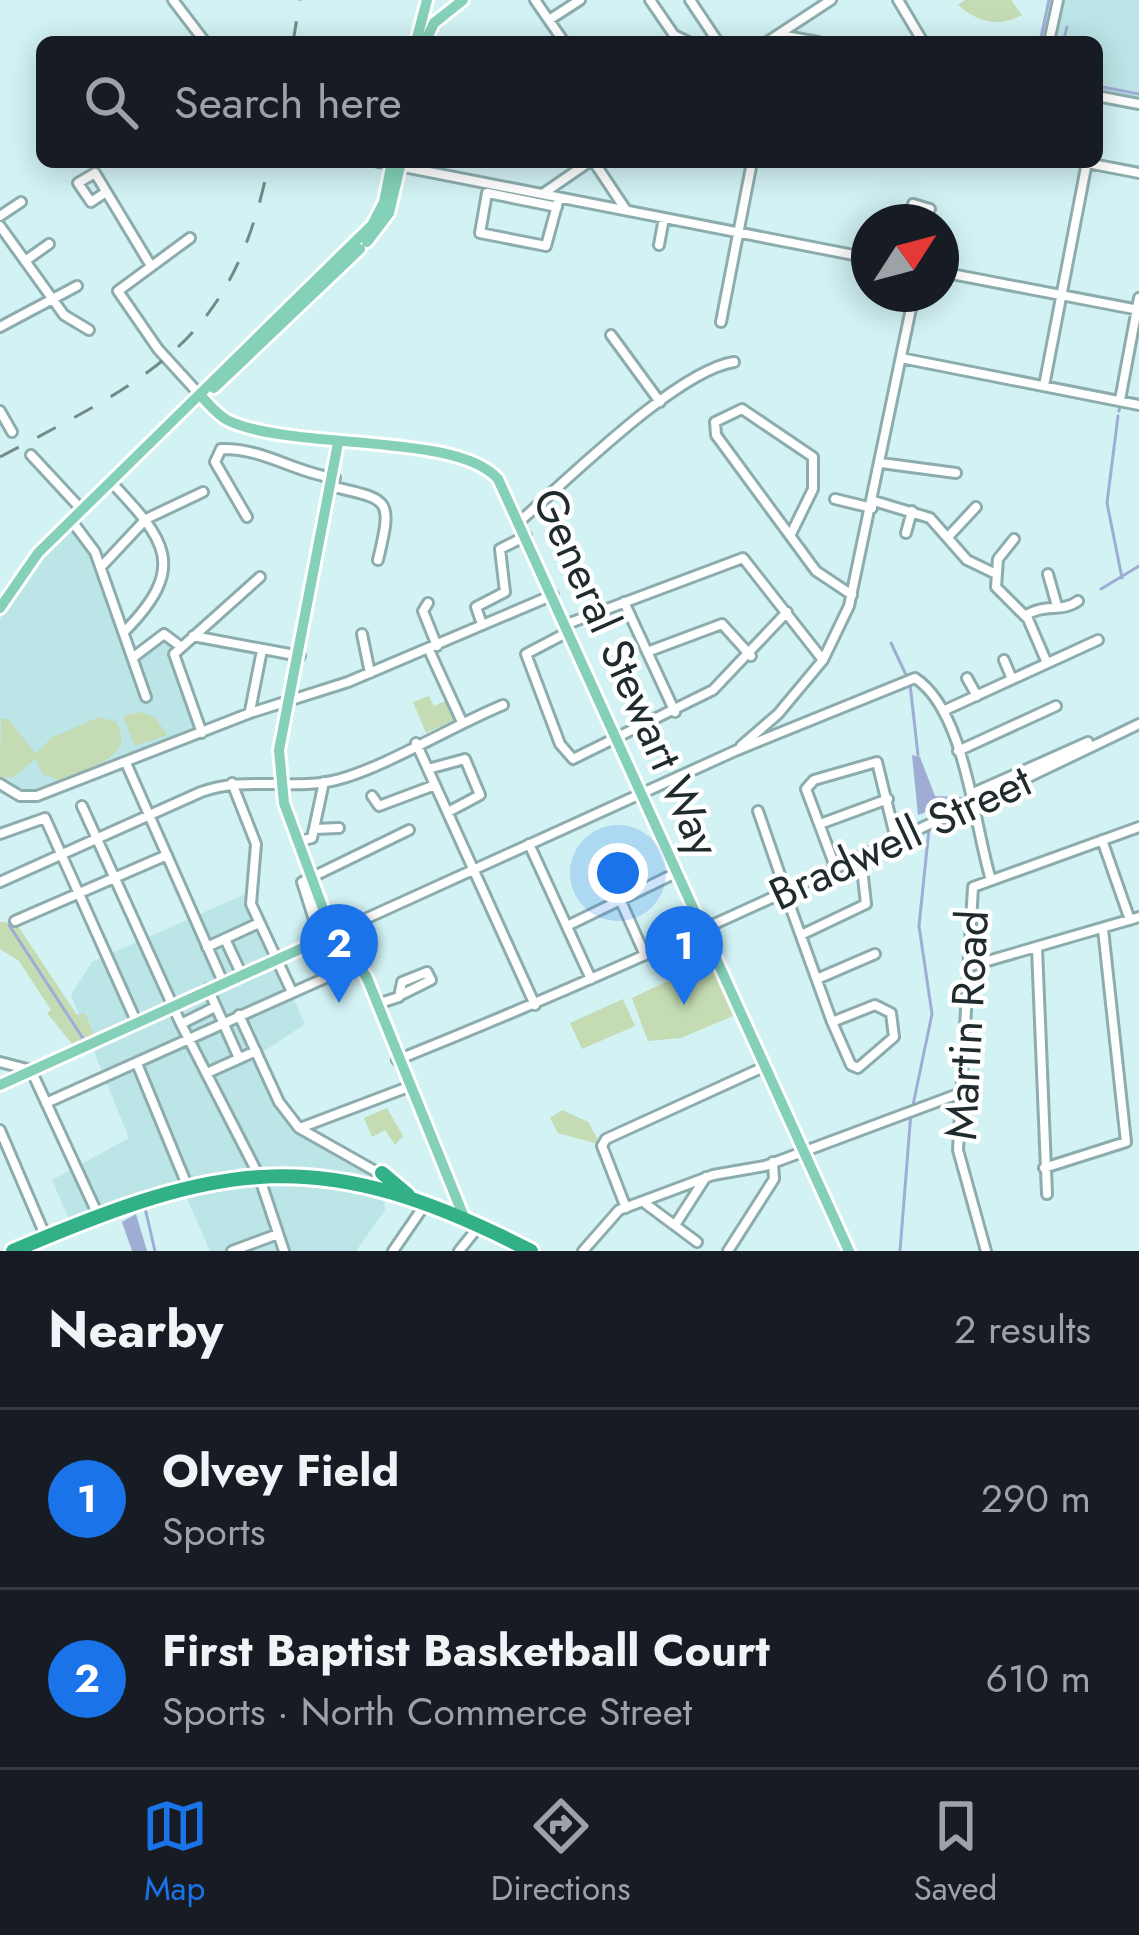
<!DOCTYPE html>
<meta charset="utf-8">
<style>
body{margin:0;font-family:Jost,sans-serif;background:#20242c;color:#f1f3f6}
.compass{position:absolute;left:851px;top:204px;width:108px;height:108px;border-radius:50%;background:#171b24;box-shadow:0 6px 30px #0003;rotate:54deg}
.you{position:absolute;left:618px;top:873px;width:42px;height:42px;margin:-30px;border:9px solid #fff;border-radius:50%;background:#1a73e8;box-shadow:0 0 0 18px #1a73e833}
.badge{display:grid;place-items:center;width:78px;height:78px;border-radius:50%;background:#1a73e8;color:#fff;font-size:39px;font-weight:700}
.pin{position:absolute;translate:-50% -99px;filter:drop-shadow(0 3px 6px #0008)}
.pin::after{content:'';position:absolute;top:63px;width:42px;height:36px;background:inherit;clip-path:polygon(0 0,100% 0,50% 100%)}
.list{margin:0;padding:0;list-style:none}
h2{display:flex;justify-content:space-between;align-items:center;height:156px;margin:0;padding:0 48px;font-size:51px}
h2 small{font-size:39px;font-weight:400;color:#9ea1a6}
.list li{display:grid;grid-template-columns:78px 1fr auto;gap:36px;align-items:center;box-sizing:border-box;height:180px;padding:0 48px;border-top:3px solid #363941}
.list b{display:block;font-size:45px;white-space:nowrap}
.list p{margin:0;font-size:39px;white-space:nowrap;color:#9ea1a6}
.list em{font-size:39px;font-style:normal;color:#9ea1a6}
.icon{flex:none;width:66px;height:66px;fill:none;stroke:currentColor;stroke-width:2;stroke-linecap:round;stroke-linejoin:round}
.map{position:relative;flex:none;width:1139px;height:1251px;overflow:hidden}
.search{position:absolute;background:#171b24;box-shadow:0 6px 30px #0003;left:36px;right:36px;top:36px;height:132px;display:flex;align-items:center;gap:30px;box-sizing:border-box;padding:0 42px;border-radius:18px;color:#9ea1a6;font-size:45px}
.sheet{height:516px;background:#171b24}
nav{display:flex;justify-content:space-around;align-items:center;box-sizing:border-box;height:168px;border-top:3px solid #363941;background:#171b24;font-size:33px;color:#9ea1a6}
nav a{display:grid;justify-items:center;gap:6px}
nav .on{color:#1a73e8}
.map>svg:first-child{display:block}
</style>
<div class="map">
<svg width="1139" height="1251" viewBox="0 0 1139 1251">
<rect width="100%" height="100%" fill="#d2f2f4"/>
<!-- built -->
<path fill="#bce5e7" d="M1061 0H1139V100L1097 91V42H1052Z
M72 526 94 558 133 660 165 635 177 645 172 663 199 731 22 794 0 781V620L34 564Z
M245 894 305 1024 263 1052 297 1135 382 1177 385 1210 356 1251H210L185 1194 75 1233 52 1180 129 1138 71 995 92 962Z"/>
<!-- green -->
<path fill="#c4dbb4" d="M965 0H1011L1022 15C997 28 978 22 958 5Z
M429 696 434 706 448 700 456 719 426 733 413 702Z
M139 712 155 717 167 735 135 746 123 716Z
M99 717 116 722C138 758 85 769 59 780L43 774 35 759 14 777 0 778 1 719H8L36 754 51 738Z
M0 922 16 923 77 1015 85 1013 94 1035 73 1045 47 1013 51 1010 19 961 0 949Z
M710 961 733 1016 681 1038 648 1041 632 998Z
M623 999 635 1026 582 1049 570 1023Z
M387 1108 403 1136 395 1145 385 1130 372 1137 364 1118Z
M562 1110 588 1122 601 1145 558 1133 550 1118Z"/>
<!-- water -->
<path fill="#9fadd5" d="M912 755 920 757 935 796 965 797 918 815Z
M136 1214 147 1251H132L122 1222Z"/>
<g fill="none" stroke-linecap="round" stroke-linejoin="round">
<!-- stream -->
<path stroke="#9fadd5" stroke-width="3" d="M1040 42 1049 0
M1063 42 1067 27
M1097 86 1139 94
M1119 411 1120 406
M1118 416 1107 503 1122 578
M1101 589 1139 566
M891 643 907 677
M910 684 918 755
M9 925 84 1040
M913 1105 932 1014 919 926 929 829
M145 1208 155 1251
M900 1251 911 1112"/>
<defs>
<path id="minor" d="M173 0 205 42
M535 0 564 42
M650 0 674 35 689 42
M690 0 718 42
M898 0 923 42
M549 20 580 0
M780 35 818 42
M767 42 831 0
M1049 42 1058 0
M1097 96 1139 104
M378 162 869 258
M594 162 626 210
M1082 162 1139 173
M487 193 480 233 546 246 559 198
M488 193 557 207
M544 193 589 162
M103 194 91 202 78 183 95 173 151 266
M913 204 930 209
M0 216 21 202
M0 226 64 315 89 330
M190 238 118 291 158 349 200 395
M659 245 664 218
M25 261 49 244
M941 272 1139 310
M721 322 752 162
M0 327 77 286
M611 335 660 402
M901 358 1139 405
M1044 386 1087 162
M1120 400 1139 298
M0 411 12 432
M31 455 82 510
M881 463 956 473
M111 482C166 540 188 567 125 631
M330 486C390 500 393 497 378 560
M835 499 872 508
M874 501 930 518 967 560 994 573
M247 517 215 462 221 449C264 448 295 473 335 478
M71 520 95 552 146 697
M520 521C568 480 676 371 734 362
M906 533 912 511
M791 534 813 489V457L742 409 715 422 716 435 816 571 852 595
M948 537 976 507
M1014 539 998 559 996 587 1028 619 1047 663
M101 567 146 519 203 492
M1048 574 1057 606
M624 602 675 712
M428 603 423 611 437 646
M1025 616C1043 603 1062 613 1078 601
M482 624 476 607 505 592 500 549 526 536
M567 624 743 558 823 660
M568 632 526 654 560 744 573 759 713 690 787 612
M362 634 370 673
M193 636 300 656
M429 650 462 722
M647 652 722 624 751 656
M135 656 164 634 180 646
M1004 660 1012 679
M967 678 977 696
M250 711 262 650
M943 711 1098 640
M202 733 174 654 260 577
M416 743 535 1005
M741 746 778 714 823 660 849 606 914 294
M958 751 1056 706
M126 763 223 982
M428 769 465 759 480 795 448 812
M232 783 256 844 251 904 292 992
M0 784 20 796H37L250 713 348 682 553 595
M971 794 1088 742
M372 796 379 806 435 785
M82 806 181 1024 259 1176 284 1251
M758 811 786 892
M820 824 888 799
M314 829 339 828
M0 834 45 818 136 1021
M304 840 312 838 324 782
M1102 840 1130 920
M529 844 591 979
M836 869 806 789 814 780 877 762 896 840
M0 882 201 792C247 775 294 792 340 779 387 766 454 725 503 705
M785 892 832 1022
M619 897 645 955
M15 921 167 855
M316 926 302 882 409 830
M567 926 678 872
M343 929 735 751 915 678C965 710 974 825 991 880
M801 935 866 904 861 859
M225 939 241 973
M207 947 259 923
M1037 948 1047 1194
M967 967 1139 917
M817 979 875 954
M208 989 239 1058
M377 1004 399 997 402 982 427 972 431 980 403 994
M875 1005 891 1013 894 1037 858 1068 851 1065 832 1022Z
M239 1015 279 1102 299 1128 384 1176
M181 1024 215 1007
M397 1060C649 959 894 842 1139 724
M0 1062 31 1070 98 1215
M138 1066 187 1185
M207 1073 256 1051
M46 1103 352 966
M300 1128 411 1086
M0 1130 45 1235
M1044 1168 1126 1142 1103 929
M646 1204 697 1242
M626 1208 602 1146 606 1139 766 1066
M675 1225 706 1177
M232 1251 278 1234
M393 1251 426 1203
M459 1251 479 1226
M583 1251 619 1210 713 1175 765 1166 958 1094
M728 1251 774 1179 773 1162
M986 1251 958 1150 973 887 1139 827"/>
<path id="major" d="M416 42 427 0
M425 42 434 23 463 0
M367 242 389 213 401 162
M214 388 360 249
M201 396C209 404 218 416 229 421 295 451 457 432 498 479L849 1251
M0 608 38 553 372 225 384 202 392 162
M327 931a8 8 0 1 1 16 0a8 8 0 1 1-16 0Z
M329 925 284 803 279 750 338 443
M341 936 367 978 464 1217
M0 1085 329 936"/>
<path id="highway" d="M382 1173 408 1195
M13 1251C223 1161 320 1142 531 1251"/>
</defs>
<!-- minor casing -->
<use href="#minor" stroke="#8dacad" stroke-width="14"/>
<!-- major casing -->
<use href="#major" stroke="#fff" stroke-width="16"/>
<!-- highway casing -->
<use href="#highway" stroke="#fff" stroke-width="20"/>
<!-- minor -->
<use href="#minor" stroke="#fff" stroke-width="8"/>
<!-- major -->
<use href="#major" stroke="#84d0b8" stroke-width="10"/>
<!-- highway -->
<use href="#highway" stroke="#32b188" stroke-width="14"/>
<!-- rail -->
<path stroke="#74898a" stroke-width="3" stroke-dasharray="21 21" stroke-linecap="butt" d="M293 42 300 0
M0 457C151 377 233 343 269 162"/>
</g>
<g text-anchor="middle" stroke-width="9" stroke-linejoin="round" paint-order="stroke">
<!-- street labels -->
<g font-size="45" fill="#1f2b2c" stroke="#fff">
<text transform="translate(627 672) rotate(66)" y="16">General Stewart Way</text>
<text transform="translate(900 837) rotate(-25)" y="16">Bradwell Street</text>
<text transform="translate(966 1025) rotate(-87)" y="16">Martin Road</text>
</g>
</g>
</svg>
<svg class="compass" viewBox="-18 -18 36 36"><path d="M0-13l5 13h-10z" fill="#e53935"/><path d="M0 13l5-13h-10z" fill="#9ea1a6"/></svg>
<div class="you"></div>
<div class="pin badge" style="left:684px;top:1005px">1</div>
<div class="pin badge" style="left:339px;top:1003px">2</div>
<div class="search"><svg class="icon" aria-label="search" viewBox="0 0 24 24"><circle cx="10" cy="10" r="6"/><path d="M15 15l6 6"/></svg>Search here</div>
</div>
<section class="sheet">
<h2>Nearby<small>2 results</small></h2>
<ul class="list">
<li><span class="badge">1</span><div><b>Olvey Field</b><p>Sports</p></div><em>290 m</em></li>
<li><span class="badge">2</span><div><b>First Baptist Basketball Court</b><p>Sports · North Commerce Street</p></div><em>610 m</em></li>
</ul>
</section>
<nav>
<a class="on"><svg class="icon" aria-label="map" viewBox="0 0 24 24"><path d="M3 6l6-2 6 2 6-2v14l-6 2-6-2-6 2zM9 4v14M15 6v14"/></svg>Map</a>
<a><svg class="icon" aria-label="directions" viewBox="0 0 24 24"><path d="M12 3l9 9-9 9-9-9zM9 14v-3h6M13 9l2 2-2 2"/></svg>Directions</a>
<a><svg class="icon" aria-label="saved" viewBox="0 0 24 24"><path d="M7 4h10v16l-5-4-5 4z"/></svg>Saved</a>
</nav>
